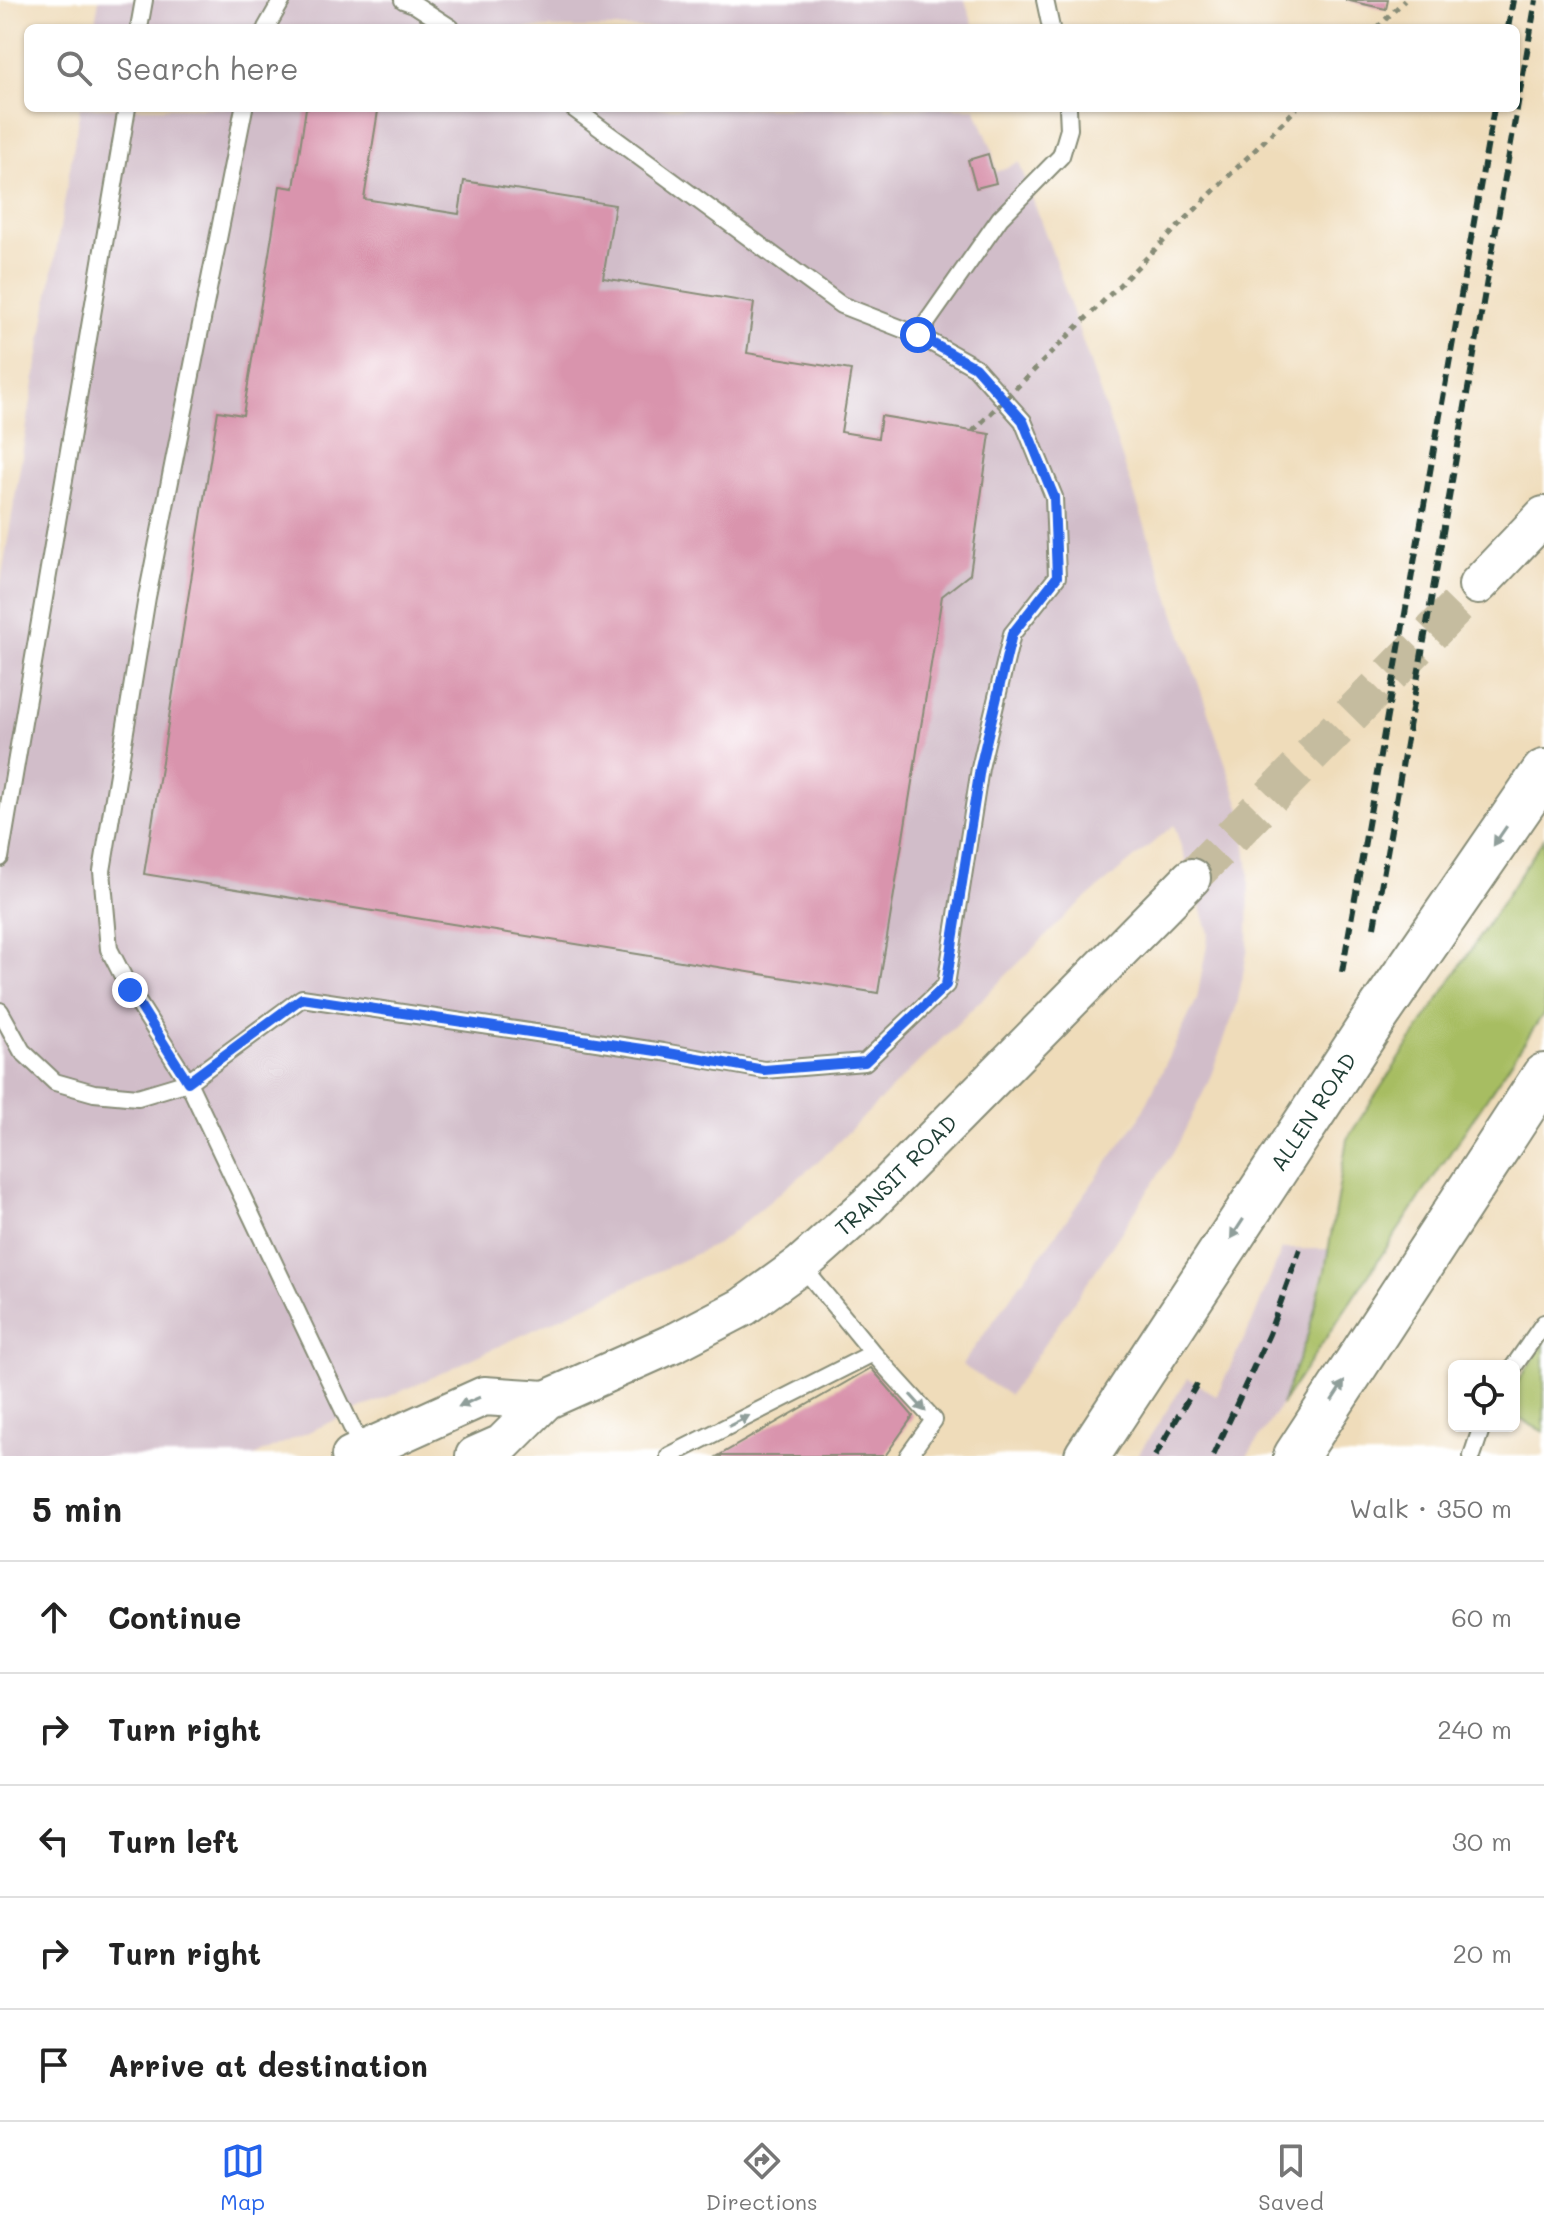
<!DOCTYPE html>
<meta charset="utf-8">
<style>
body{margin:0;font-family:Mali,sans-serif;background:#f6f6f6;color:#222}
.controls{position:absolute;right:24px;bottom:24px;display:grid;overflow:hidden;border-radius:12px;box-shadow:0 2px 6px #0004}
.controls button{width:72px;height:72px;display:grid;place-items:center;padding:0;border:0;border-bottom:2px solid #e0e0e0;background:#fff;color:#222;font:40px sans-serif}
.stop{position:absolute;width:24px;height:24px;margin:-18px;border:6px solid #2563eb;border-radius:50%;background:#fff}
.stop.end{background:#2563eb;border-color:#fff;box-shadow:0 2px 8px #0008}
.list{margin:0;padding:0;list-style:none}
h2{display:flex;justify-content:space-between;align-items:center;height:104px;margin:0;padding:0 32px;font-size:34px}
h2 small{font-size:26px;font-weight:400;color:#767676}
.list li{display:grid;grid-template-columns:52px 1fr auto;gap:24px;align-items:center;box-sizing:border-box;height:112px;padding:0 32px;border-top:2px solid #e0e0e0}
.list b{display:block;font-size:30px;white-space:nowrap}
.list em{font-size:26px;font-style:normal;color:#767676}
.icon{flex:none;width:44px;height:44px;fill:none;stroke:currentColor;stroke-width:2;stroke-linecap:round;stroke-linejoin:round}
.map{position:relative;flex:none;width:1544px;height:1456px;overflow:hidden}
.search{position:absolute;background:#fff;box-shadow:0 2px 6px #0004;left:24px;right:24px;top:24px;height:88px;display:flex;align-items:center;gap:20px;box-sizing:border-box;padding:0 28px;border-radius:12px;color:#767676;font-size:30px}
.sheet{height:664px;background:#fff}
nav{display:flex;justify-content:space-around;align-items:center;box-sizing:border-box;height:112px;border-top:2px solid #e0e0e0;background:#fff;font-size:22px;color:#767676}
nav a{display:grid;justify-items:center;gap:4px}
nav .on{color:#2563eb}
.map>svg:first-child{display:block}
</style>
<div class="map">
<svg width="1544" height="1456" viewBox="0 0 1544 1456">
<rect width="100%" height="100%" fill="#fff"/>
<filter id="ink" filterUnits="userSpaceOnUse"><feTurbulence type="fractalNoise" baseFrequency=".0125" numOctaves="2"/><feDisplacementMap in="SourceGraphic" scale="16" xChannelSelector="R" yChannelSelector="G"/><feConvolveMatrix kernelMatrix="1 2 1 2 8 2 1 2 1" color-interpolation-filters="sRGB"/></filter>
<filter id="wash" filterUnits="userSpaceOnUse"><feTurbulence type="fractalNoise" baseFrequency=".006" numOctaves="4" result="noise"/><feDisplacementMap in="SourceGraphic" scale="32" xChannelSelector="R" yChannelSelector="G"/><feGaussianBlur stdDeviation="1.8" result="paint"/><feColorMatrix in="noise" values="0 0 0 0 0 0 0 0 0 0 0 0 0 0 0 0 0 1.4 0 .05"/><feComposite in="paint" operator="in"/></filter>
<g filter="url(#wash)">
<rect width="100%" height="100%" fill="#efdcba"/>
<!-- industrial -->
<path fill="#d1bdc9" d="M99 0H965L974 28H94Z
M80 108H975L992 149 996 172 1019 162 1054 257 1242 812 1249 872 1248 948 1237 1005 1208 1083 1177 1146 1105 1257 1009 1395 962 1365 1140 1117 1197 999 1209 933 1174 825 1070 912 819 1161 719 1243 433 1377 254 1456H0V587Z
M1282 1249H1328L1308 1334 1281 1405 1247 1456H1137L1188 1378 1216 1396 1251 1325Z"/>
<!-- green -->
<path fill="#a7bd62" stroke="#637d4b" stroke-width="2" d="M1544 838V1013L1281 1405 1308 1334 1325 1270 1347 1139Z
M1544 1343V1432L1514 1416V1387Z"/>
<g id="blocks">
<!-- building -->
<path fill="#d994ad" d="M1345 0H1388L1386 9Z
M306 108H358L378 111 364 199 459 214 464 181 615 205 603 278 754 303 747 353 851 370 841 432 878 438 881 416 990 434 970 574 942 596 878 993 144 874 218 411 243 415 280 186 294 188Z
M988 154 996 183 976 188 968 160Z
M871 1368 913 1416 885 1456H718Z"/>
</g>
</g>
<g filter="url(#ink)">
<use href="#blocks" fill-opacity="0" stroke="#878c77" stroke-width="2"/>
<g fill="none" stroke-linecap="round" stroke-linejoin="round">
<!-- tertiary-tunnel -->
<path stroke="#c5bc9f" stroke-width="38" stroke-dasharray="38 19" stroke-linecap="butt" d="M1191 878 1478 585"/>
<defs>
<path id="service" d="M403 0 414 4 451 28
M1045 0 1051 28
M139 28 144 0
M266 28 282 0
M244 108 147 597 102 871 109 949 130 990 188 1082 363 1451
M918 335 1000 218 1061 156 1069 129 1068 108
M0 858 127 108
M0 1011 22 1051 55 1082 94 1093 138 1097 188 1082 302 998 663 1052 764 1070 865 1062 946 985 980 768 1012 634 1057 577 1054 497 1023 421 975 367 918 335 841 305 573 108
M801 1265 873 1353 934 1420 908 1456
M1514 1366 1544 1323
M669 1456 873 1353
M1472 1456 1482 1426"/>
<g id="tertiary">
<path d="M1478 585 1544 516"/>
<path d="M351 1456 484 1396 546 1400"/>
<path id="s1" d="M475 1456 502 1444 546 1400 678 1341 743 1307 801 1265 867 1206 1191 878"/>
</g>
<g id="motorway">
<path id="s2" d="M1087 1456 1375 1018 1544 772"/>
<path d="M1296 1456 1544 1076"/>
</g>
</defs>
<!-- service casing -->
<use href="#service" stroke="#878c77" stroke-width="20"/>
<!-- tertiary casing -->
<use href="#tertiary" stroke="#878c77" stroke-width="42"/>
<!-- motorway casing -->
<use href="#motorway" stroke="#878c77" stroke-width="48"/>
<!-- path -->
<path stroke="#878c77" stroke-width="5" stroke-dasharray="6 6" stroke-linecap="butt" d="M1377 28 1405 0"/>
<!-- service -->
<use href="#service" stroke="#fff" stroke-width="16"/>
<!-- tertiary -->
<use href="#tertiary" stroke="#fff" stroke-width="38"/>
<!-- motorway -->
<use href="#motorway" stroke="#fff" stroke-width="44"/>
<!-- rail -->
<path stroke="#1f3d34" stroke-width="6" stroke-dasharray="12 6" stroke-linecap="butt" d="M1508 28 1513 0
M1374 927 1536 0
M1342 972 1494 108
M1155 1456 1197 1384
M1213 1456 1269 1334 1300 1249"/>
<!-- path-bridge -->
<path stroke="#878c77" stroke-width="5" stroke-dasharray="6 6" stroke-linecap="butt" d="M973 431 1297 108"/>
</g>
<!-- one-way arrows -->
<defs><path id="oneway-solid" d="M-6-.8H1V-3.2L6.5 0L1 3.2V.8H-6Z" transform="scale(2)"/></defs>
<g fill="#8f9e9a">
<use href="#oneway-solid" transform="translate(1500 836) rotate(124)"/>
<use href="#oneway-solid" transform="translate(1237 1229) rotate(123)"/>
<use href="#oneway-solid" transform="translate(1338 1391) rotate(-57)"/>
<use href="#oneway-solid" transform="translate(469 1402) rotate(156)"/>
<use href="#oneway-solid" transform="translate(918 1403) rotate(48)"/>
<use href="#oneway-solid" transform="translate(739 1421) rotate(-27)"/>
</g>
</g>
<g fill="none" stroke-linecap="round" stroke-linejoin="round" filter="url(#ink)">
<!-- route -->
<path stroke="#2563eb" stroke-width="10" d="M130 990 188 1082 302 998 663 1052 764 1070 865 1062 946 985 980 768 1012 634 1057 577 1054 497 1023 421 975 367 918 335"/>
</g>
<g text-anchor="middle" stroke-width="7" stroke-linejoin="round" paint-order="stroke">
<!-- street labels -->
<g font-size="22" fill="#1f3d34" stroke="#fff">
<text dy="8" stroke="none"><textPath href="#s2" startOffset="412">ALLEN ROAD</textPath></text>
<text dy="8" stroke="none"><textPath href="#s1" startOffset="512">TRANSIT ROAD</textPath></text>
</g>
</g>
</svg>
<div class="controls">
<button><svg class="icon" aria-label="locate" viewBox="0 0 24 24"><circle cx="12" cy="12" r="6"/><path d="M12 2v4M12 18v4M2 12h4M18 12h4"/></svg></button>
</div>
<div class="stop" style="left:918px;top:335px"></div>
<div class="stop end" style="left:130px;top:990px"></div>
<div class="search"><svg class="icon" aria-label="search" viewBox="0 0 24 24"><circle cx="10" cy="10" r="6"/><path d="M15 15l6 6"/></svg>Search here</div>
</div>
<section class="sheet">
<h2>5 min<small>Walk · 350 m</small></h2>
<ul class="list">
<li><svg class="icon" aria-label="ahead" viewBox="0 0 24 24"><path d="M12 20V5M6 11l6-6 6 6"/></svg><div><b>Continue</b></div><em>60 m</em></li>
<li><svg class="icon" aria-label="right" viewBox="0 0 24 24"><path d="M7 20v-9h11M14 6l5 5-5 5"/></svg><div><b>Turn right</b></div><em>240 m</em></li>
<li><svg class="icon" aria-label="left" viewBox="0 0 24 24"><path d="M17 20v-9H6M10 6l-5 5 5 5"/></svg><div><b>Turn left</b></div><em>30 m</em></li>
<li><svg class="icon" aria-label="right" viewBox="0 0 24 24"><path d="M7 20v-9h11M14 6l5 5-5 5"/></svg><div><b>Turn right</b></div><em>20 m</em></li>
<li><svg class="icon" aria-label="arrive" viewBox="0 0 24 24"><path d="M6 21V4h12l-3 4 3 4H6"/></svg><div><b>Arrive at destination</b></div></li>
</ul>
</section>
<nav>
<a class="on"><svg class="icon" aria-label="map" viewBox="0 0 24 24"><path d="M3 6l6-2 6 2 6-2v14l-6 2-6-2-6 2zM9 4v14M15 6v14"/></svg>Map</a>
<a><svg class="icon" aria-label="directions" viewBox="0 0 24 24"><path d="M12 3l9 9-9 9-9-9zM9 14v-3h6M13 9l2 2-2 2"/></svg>Directions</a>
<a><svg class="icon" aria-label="saved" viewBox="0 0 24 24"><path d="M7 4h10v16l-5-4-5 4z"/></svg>Saved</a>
</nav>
